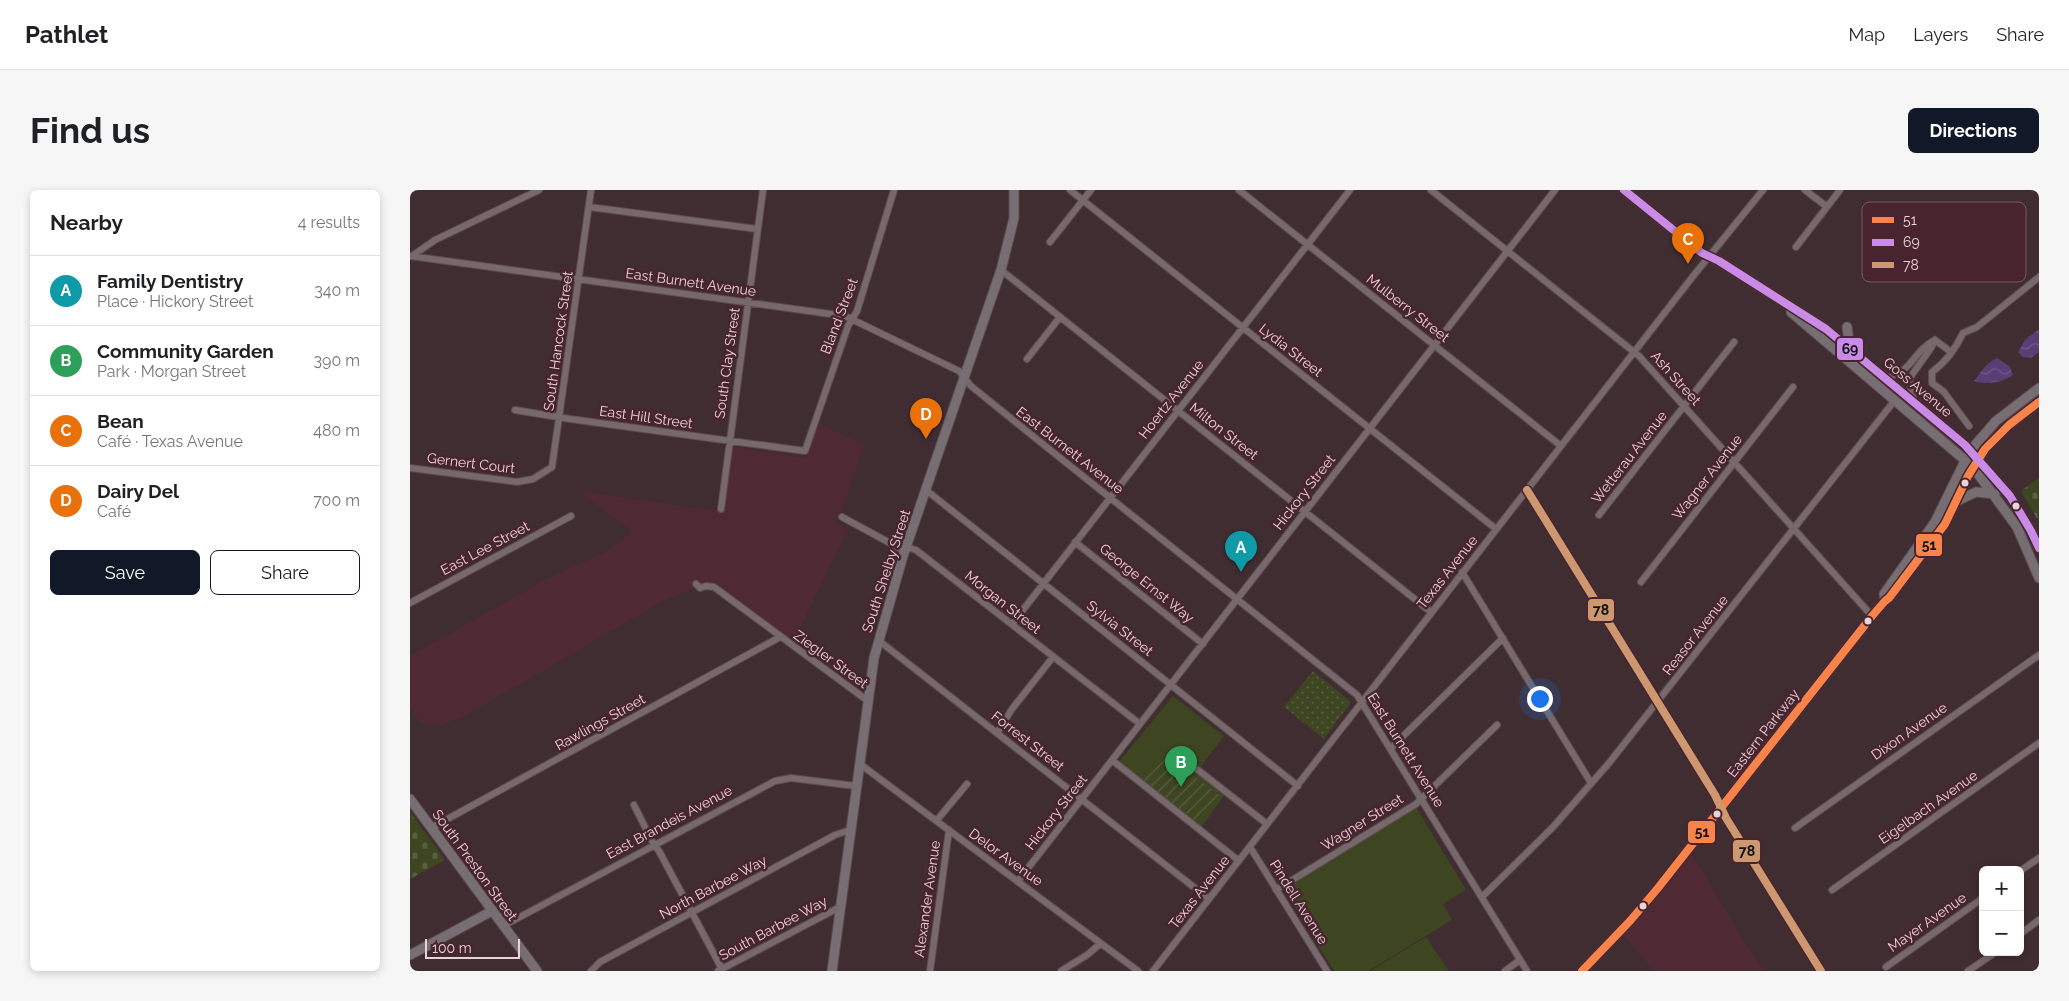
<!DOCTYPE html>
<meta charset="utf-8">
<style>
body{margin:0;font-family:Raleway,sans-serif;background:#f6f6f6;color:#202124}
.controls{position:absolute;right:15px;bottom:15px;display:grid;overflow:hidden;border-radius:8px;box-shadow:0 2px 8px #0003}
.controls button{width:45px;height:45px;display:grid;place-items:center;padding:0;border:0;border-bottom:1px solid #e0e0e0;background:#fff;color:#202124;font:25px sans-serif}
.scale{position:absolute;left:15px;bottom:12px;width:95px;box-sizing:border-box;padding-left:5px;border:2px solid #ead2d7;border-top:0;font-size:14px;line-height:18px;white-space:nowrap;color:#ead2d7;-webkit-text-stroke:4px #48252e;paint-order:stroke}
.you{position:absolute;left:1129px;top:508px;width:18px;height:18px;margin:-12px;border:4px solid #fff;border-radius:50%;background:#1a73e8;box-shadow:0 0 0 8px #1a73e833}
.badge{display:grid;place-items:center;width:32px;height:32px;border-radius:50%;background:#111827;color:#fff;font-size:16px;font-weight:700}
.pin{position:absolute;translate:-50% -41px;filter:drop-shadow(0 1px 2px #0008)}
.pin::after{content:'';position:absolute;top:26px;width:18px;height:15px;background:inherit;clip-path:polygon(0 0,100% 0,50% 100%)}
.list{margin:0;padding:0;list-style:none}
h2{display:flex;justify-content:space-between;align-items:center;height:65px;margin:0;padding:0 20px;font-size:21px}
h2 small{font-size:16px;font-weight:400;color:#757577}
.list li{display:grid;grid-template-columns:32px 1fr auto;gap:15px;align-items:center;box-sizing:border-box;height:70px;padding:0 20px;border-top:1px solid #e0e0e0}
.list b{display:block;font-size:19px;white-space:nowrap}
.list p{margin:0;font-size:16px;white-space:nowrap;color:#757577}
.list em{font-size:16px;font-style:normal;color:#757577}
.actions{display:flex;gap:10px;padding:15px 20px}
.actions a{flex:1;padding:11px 0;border:1px solid #111827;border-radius:8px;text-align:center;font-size:18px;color:#111827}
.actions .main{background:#111827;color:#fff}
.map{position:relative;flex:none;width:1629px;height:781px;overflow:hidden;border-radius:8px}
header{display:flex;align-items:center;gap:30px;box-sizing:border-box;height:70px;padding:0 25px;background:#fff;border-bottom:1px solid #e0e0e0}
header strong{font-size:24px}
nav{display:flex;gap:28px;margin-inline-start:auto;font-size:18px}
.intro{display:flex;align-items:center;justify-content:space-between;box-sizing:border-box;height:120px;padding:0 30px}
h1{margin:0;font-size:35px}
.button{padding:12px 22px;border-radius:8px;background:#111827;color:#fff;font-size:18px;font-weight:700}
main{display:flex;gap:30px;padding:0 30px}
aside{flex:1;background:#fff;border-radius:8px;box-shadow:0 2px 8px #0003}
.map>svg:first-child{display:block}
</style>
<header>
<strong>Pathlet</strong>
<nav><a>Map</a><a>Layers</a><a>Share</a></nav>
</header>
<div class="intro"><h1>Find us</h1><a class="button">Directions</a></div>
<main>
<aside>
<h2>Nearby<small>4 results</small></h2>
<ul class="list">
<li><span class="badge" style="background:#0f9aa8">A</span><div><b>Family Dentistry</b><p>Place · Hickory Street</p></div><em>340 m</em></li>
<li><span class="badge" style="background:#2e9e5b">B</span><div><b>Community Garden</b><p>Park · Morgan Street</p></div><em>390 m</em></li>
<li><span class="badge" style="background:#e8710a">C</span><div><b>Bean</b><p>Café · Texas Avenue</p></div><em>480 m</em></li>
<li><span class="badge" style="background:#e8710a">D</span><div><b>Dairy Del</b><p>Café</p></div><em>700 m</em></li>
</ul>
<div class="actions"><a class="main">Save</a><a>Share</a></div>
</aside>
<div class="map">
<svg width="1629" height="781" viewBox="0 0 1629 781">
<defs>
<pattern id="grass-dots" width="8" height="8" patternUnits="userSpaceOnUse" patternTransform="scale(1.25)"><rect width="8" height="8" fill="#3d4521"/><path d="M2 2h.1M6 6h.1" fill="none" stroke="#595f40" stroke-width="1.8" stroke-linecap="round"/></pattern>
<pattern id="cemetery-stones" width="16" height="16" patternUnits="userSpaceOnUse" patternTransform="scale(1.25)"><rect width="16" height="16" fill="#3d4521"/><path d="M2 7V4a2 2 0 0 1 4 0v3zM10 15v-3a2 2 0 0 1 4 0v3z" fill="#595f40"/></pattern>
<pattern id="garden-furrows" width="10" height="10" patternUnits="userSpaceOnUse" patternTransform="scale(1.25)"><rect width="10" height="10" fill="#3d4521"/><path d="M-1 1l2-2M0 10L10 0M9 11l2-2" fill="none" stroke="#595f40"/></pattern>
<pattern id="water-waves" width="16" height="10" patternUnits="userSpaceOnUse" patternTransform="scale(1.25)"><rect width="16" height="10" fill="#593d75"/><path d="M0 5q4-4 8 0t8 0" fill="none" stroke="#715888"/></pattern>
</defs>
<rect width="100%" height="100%" fill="#402d32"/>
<!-- built -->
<path fill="#4f2933" d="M408 233 454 255 432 320 425 333 438 340 384 450 369 442 305 395 293 394 251 412 55 526 28 536 17 535 8 530 0 517V466L135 390 193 363 221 343 220 339 173 305 174 302 309 321 321 257 396 268Z
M1281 663 1337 756 1355 781H1244L1213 745Z"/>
<!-- grass -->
<path fill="url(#grass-dots)" d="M903 481 941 512 914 549 874 517Z"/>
<!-- cemetery -->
<path fill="url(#cemetery-stones)" d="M1629 288V332L1611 301Z
M0 622 35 670 0 689Z"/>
<!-- park -->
<path fill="#3d4521" d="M763 506 814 546 786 583 815 604 791 638 708 573Z
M1006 617 1056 700 1033 714 1042 730 958 781H924L874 699Z
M1016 747 1039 781H960Z"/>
<!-- garden -->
<path fill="url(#garden-furrows)" d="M754 562 810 606 788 633 732 589Z"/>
<!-- water -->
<path fill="url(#water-waves)" d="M1629 139V162L1621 168 1613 167 1608 162 1615 150Z
M1587 168 1600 177 1603 185C1593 193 1576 195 1564 191 1571 182 1576 173 1587 168Z"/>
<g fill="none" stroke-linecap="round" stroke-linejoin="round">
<defs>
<path id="minor" d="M660 0 1086 339
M829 0 1151 256
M1021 0 1229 166 1462 426
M1395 0 1416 16
M179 17 347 39
M640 52 681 0
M1386 57 1430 0
M0 66 435 126 549 181 561 196 629 251 947 505 1117 781
M2 66 25 50 129 0
M591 80 1021 422
M1525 150 1541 162
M617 169 650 127
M1476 188C1504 181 1502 162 1525 150
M1504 211 1499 189 1521 158 1525 150
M105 220 160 229 395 261 438 136 447 121 484 0
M1559 236 1534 202 1522 193V182C1536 172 1546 158 1553 143L1567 137 1629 87
M0 278 107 292 123 289 142 277 181 0
M516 300 888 596
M1117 300 1305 605 1316 628 1411 781
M311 319 353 0
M1189 325 1324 152
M432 327 491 359 496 357 506 360 730 534
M665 352 793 454
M1052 382 1181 593
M1231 392 1383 197
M286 394 290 398 296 396 304 397 458 511
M0 413 161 326
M602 434 940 0
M468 450 799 709
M587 543 602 519 643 467
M980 559 1093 448
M702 570 829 671
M450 574 728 781
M788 580 857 634
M224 615 244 655 249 661 312 779
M527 630 557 594
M21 638 370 447
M1385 638 1629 465
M840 657 917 781
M1610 681 1629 668
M608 691 1145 0
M866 700 1006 614 1087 535
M1422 700 1629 553
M1072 707 1143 637 1199 573 1485 210
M93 736 365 591 381 588 446 596
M1610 744 1629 730
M1476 777 1573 708
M181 781 190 772 425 645 440 640
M308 781 430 717
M520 781 539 640
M651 781 677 765 690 754
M743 781 1284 85 1353 0
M1095 781 1110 770
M1558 781 1586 762"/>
<path id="major" d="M1214 0 1292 63 1309 71 1416 139 1555 255 1600 306 1621 341 1629 358
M1381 122 1563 277 1607 337 1629 388
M1437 137 1440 159
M1547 311 1566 302 1585 304
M1475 411 1474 404 1525 332 1560 261 1586 231 1629 198
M0 609 127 781
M0 765 82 721
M422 781 464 468 493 366 591 80 604 28V0
M1172 781 1220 731 1248 698 1462 426 1475 411 1479 408 1535 334 1558 286 1575 259 1599 235 1629 212"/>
</defs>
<!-- minor casing -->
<use href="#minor" stroke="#5d4b50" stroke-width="8"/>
<!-- major casing -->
<use href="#major" stroke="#5d4b50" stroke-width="11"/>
<!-- minor -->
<use href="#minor" stroke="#77686b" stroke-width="6"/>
<!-- major -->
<use href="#major" stroke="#766e73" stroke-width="9"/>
<defs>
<path id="bus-1" d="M1172 781 1220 731 1248 698 1462 426 1475 411 1479 408 1535 334 1558 286 1575 259 1599 235 1629 212"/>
<path id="bus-2" d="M1214 0 1292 63 1309 71 1416 139 1555 255 1600 306 1621 341 1629 358"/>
<path id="bus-3" d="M1117 300 1305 605 1316 628 1411 781"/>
</defs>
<!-- bus-1 casing -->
<use href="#bus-1" stroke="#48252e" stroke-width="11"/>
<!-- bus-2 casing -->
<use href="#bus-2" stroke="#48252e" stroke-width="11"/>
<!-- bus-3 casing -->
<use href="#bus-3" stroke="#48252e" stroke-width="11"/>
<!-- bus-1 -->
<use href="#bus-1" stroke="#f8844c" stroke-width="8"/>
<!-- bus-2 -->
<use href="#bus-2" stroke="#ca8be6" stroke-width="8"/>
<!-- bus-3 -->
<use href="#bus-3" stroke="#cd976f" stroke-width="8"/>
</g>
<!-- markers -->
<g fill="#ead2d7" stroke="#48252e" stroke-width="2">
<circle cx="1555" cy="293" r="4.5"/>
<circle cx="1606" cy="316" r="4.5"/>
<circle cx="1458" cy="431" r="4.5"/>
<circle cx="1307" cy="624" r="4.5"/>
<circle cx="1233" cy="716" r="4.5"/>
</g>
<g text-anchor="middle" stroke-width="5" stroke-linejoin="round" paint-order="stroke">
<!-- street labels -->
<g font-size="14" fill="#ead2d7" stroke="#48252e">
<text transform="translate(281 92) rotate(8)" y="5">East Burnett Avenue</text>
<text transform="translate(998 118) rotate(38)" y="5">Mulberry Street</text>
<text transform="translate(429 126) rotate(-69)" y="5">Bland Street</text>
<text transform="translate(148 151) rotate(-82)" y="5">South Hancock Street</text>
<text transform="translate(881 160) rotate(38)" y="5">Lydia Street</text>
<text transform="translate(317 173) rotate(-82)" y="5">South Clay Street</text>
<text transform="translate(1266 188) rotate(48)" y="5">Ash Street</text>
<text transform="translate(1508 197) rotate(40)" y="5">Goss Avenue</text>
<text transform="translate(761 209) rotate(-52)" y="5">Hoertz Avenue</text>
<text transform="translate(236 227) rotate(8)" y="5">East Hill Street</text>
<text transform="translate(814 241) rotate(38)" y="5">Milton Street</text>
<text transform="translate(660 260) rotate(38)" y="5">East Burnett Avenue</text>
<text transform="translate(1219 267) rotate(-52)" y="5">Wetterau Avenue</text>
<text transform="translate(61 273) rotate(7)" y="5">Gernert Court</text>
<text transform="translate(1297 287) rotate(-52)" y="5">Wagner Avenue</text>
<text transform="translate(894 302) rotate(-52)" y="5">Hickory Street</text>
<text transform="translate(75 358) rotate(-28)" y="5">East Lee Street</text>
<text transform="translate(476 381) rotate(-72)" y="5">South Shelby Street</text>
<text transform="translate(1037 382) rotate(-52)" y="5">Texas Avenue</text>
<text transform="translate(737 393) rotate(39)" y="5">George Ernst Way</text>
<text transform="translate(593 412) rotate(38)" y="5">Morgan Street</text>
<text transform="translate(710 438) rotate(38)" y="5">Sylvia Street</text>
<text transform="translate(1285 445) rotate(-52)" y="5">Reasor Avenue</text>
<text transform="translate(421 469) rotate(36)" y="5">Ziegler Street</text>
<text transform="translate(190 532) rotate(-29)" y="5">Rawlings Street</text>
<text transform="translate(1499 541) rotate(-35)" y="5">Dixon Avenue</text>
<text transform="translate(1353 543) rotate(-52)" y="5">Eastern Parkway</text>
<text transform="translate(618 551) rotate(38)" y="5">Forrest Street</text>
<text transform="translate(996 560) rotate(58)" y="5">East Burnett Avenue</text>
<text transform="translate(1518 617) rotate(-35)" y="5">Eigelbach Avenue</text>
<text transform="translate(646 622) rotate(-52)" y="5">Hickory Street</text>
<text transform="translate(259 632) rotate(-28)" y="5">East Brandeis Avenue</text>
<text transform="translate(952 632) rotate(-32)" y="5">Wagner Street</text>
<text transform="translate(596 667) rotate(36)" y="5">Delor Avenue</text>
<text transform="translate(65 675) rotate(54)" y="5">South Preston Street</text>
<text transform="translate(303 697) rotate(-28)" y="5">North Barbee Way</text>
<text transform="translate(789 702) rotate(-52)" y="5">Texas Avenue</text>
<text transform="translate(517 709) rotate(-82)" y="5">Alexander Avenue</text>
<text transform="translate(889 712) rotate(58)" y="5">Pindell Avenue</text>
<text transform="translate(1517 732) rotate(-35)" y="5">Mayer Avenue</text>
<text transform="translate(363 738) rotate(-28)" y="5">South Barbee Way</text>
</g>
</g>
<!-- legend -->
<rect x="1452" y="12" width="164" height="80" rx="8" fill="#48252e" stroke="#795961" stroke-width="1"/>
<rect x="1462" y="27" width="22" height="6" fill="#f8844c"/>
<rect x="1462" y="49" width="22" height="7" fill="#ca8be6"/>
<rect x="1462" y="72" width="22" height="6" fill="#cd976f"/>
<g font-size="14" fill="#ead2d7">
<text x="1493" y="35">51</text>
<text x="1493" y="57">69</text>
<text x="1493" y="80">78</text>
</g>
<g stroke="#48252e" stroke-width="2">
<rect x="1426" y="147" width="28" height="24" rx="5" fill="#ca8be6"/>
<rect x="1505" y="343" width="28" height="24" rx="5" fill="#f8844c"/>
<rect x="1177" y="408" width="28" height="24" rx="5" fill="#cd976f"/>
<rect x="1277" y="630" width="29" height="24" rx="5" fill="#f8844c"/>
<rect x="1322" y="649" width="29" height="24" rx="5" fill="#cd976f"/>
</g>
<g font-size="14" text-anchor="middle" font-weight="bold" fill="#111">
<text x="1440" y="164">69</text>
<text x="1519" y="360">51</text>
<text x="1191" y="425">78</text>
<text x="1292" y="647">51</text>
<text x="1337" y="666">78</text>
</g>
</svg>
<div class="controls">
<button>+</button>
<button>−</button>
</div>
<div class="scale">100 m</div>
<div class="you"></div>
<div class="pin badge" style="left:831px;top:382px;background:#0f9aa8">A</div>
<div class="pin badge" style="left:771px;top:597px;background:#2e9e5b">B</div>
<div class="pin badge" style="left:1278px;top:74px;background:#e8710a">C</div>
<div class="pin badge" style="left:516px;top:249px;background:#e8710a">D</div>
</div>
</main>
